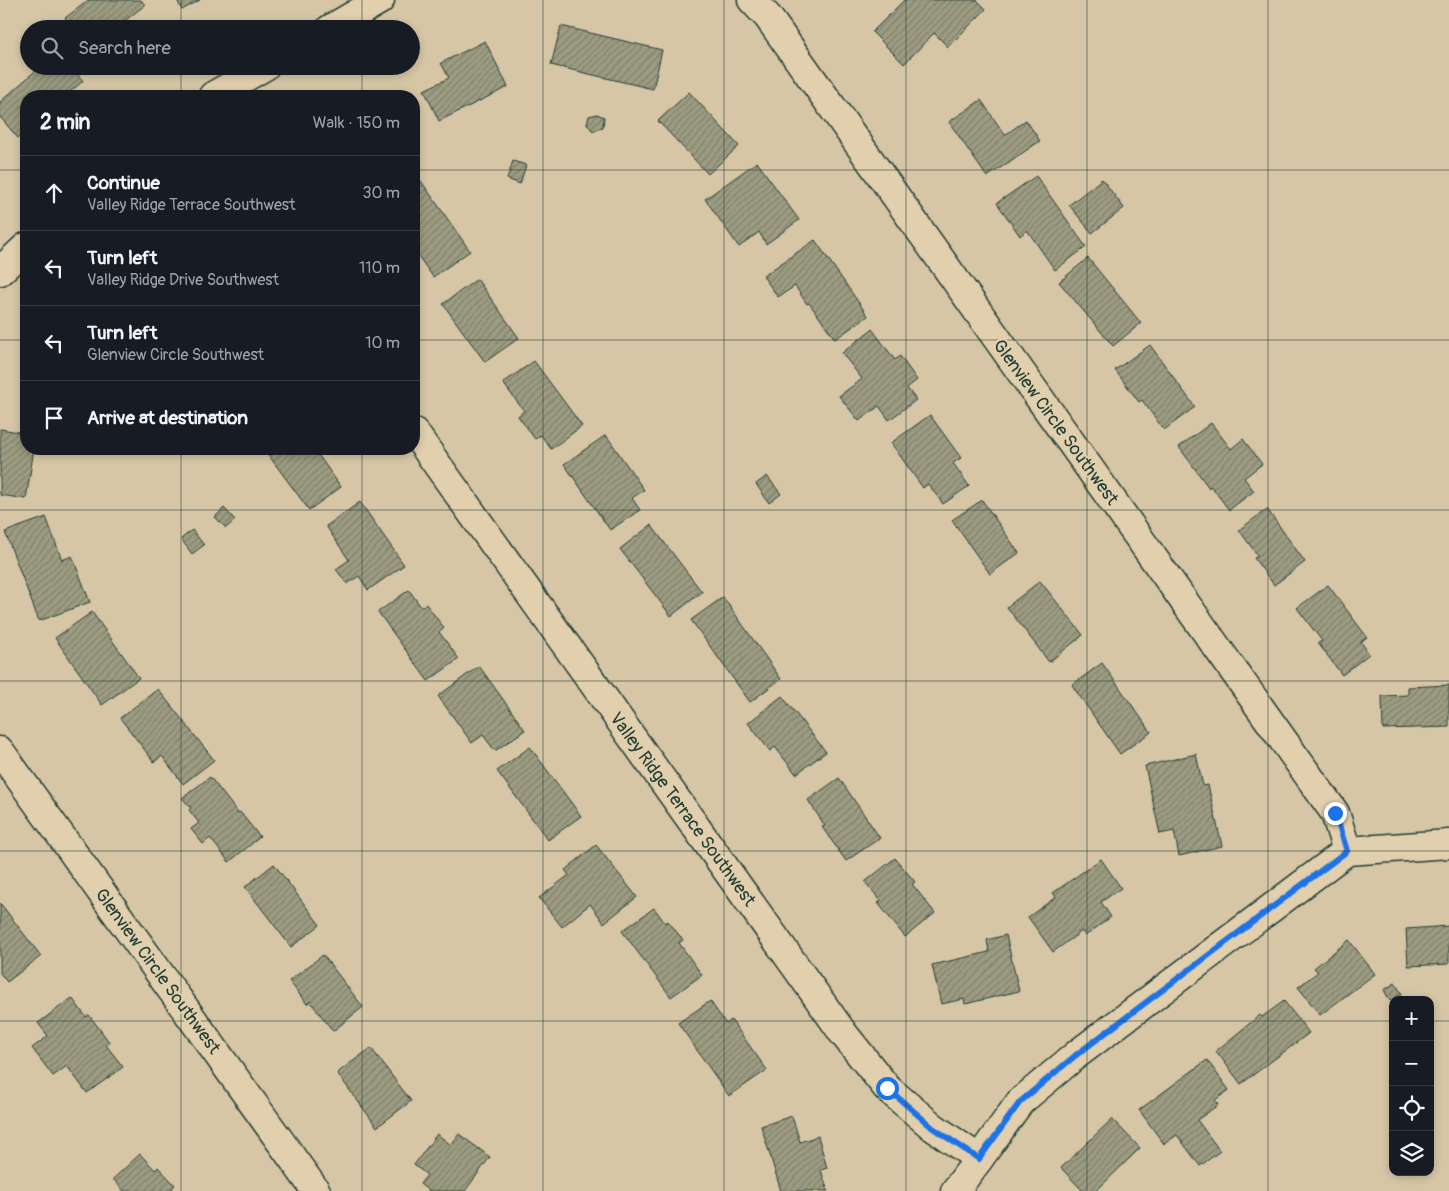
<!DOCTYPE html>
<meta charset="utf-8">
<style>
body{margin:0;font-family:Pangolin,sans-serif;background:#242831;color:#f1f3f6}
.controls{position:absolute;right:15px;bottom:15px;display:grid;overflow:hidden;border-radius:10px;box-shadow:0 2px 8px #0003}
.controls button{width:45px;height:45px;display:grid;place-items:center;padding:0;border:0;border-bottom:1px solid #363941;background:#171b24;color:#f1f3f6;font:25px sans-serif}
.stop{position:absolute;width:15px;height:15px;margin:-11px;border:4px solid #1a73e8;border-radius:50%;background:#fff}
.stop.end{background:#1a73e8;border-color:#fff;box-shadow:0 1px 5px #0008}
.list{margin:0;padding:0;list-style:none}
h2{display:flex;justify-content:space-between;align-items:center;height:65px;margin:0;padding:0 20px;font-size:21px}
h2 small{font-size:16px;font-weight:400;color:#9ea1a6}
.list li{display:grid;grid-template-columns:32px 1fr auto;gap:15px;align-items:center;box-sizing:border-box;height:75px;padding:0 20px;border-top:1px solid #363941}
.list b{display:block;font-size:19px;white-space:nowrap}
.list p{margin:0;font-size:16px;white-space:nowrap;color:#9ea1a6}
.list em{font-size:16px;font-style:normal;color:#9ea1a6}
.icon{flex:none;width:28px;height:28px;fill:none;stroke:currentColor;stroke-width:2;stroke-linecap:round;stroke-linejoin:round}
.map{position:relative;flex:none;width:1449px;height:1191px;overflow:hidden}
.search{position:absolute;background:#171b24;box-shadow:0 2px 8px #0003;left:20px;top:20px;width:400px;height:55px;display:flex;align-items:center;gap:12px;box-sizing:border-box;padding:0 18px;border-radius:28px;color:#9ea1a6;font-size:19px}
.panel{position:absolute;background:#171b24;box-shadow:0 2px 8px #0003;left:20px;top:90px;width:400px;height:365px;border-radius:20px}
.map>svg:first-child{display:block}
</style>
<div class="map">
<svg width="1449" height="1191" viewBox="0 0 1449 1191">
<defs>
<pattern id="building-hatch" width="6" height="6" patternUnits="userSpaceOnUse" patternTransform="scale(1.25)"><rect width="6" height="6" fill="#9d9c82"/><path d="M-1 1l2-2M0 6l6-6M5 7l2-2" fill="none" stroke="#7f806b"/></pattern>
</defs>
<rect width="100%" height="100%" fill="#d6c6a6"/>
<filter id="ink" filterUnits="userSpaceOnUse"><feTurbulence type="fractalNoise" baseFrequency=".02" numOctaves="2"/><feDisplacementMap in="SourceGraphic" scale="10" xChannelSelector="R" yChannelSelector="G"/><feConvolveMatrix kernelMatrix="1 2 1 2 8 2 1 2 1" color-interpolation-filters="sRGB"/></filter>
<g filter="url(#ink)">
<!-- building -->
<path fill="url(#building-hatch)" stroke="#1f3d34" d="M89 0H141L145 5 118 26 120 29H74L65 18Z
M177 0H200L182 10Z
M904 0H977L986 9 948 47 934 33 904 64 872 32Z
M561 26 662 50 653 89 551 65Z
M485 41 508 87 439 121 424 90 449 78 441 63Z
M41 66H70L83 81 65 96H26V130L18 138 0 117V102Z
M689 92 739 146 708 174 658 121Z
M981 100 1005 135 1026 120 1040 141 987 177 949 122Z
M597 114 604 117 603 127 593 131 587 124 589 116Z
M513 161 526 165 520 184 507 179Z
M757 162 799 220 766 244 759 232 739 247 705 199Z
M1036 176 1086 247 1055 270 1027 230 1020 236 997 203Z
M1102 179 1124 208 1092 233 1069 205Z
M421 181 470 251 433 277 414 250V186Z
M815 240 868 316 835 339 809 303 807 304 795 286 778 297 763 276Z
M1088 258 1141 323 1113 346 1059 282Z
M477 279 519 338 485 362 443 304Z
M872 329 895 360 900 356 917 380 907 388 916 400 889 420 879 406 859 421 839 396 862 379 842 353Z
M1150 345 1195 407 1164 430 1142 400 1139 402 1115 370Z
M534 361 582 426 551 449 541 435 535 439 518 416 524 411 503 383Z
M930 415 961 458 953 463 969 486 943 504 928 484 923 488 891 443Z
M1211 423 1231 449 1243 439 1262 464 1244 478 1254 491 1229 510 1211 486 1209 488 1179 447Z
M0 429 26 433V449H34L26 499 0 495Z
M606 435 644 490 632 498 640 510 610 530 564 464Z
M264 449H314L341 487 309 510Z
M767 476 781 494 769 503 756 484Z
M982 500 1019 553 990 574 952 520Z
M360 502 404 565 368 590 359 576 347 584 336 569 349 560 326 526Z
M224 508 235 520 226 528 215 517Z
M1267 509 1305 562 1274 585 1254 558 1258 556 1239 530Z
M46 517 62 560 72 556 90 602 39 621 5 532Z
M651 525 702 592 671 616 620 549Z
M192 530 204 545 192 554 181 539Z
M1040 581 1083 635 1049 662 1007 607Z
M1328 585 1367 637 1361 642 1369 654 1342 675 1318 643 1322 641 1297 608Z
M409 590 421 607 426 604 444 628 439 632 459 659 428 681 378 612Z
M723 597 781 679 750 702 691 620Z
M92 612 139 678 102 705 55 638Z
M1102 663 1151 732 1120 754 1072 685Z
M479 666 525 730 495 751 483 735 472 743 438 696Z
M1449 685V727L1383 729 1382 696 1408 695V687Z
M158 689 214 760 183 784 162 756 154 762 120 718Z
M782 696 826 752 796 774 775 747 770 751 748 723Z
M530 747 581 816 548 840 497 771Z
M1196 754 1203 786 1208 785 1222 846 1179 856 1174 831 1160 834 1145 766Z
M210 777 238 813 240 812 260 837 229 862 210 838 203 844 191 829 199 823 189 810 191 808 182 798Z
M839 778 880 838 846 861 822 827 825 826 808 800Z
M596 845 637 897 604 923 590 904 562 927 539 898 569 875 565 870Z
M895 858 915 882 912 884 935 913 905 937 878 903 881 901 865 882Z
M1101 859 1121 888 1101 902 1111 917 1085 936 1082 931 1053 952 1028 917 1056 897 1053 893Z
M274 864 320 925 291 947 245 887Z
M0 903 41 956 7 982 0 973Z
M654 908 665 923 668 921 683 940 679 943 702 975 671 997 622 931Z
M1449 926V964L1408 966 1406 929Z
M1006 935 1019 991 965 1004 964 999 941 1004 932 965 989 952 987 940Z
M1349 940 1375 974 1320 1015 1298 987 1318 972 1314 968Z
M323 955 363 1007 333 1031 310 1001 307 1004 289 981Z
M1395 983 1402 994 1390 1001 1384 990Z
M72 998 86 1017 89 1015 110 1043 106 1045 123 1067 87 1093 67 1066 53 1076 32 1048 48 1036 38 1023Z
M710 1001 726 1024 731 1020 767 1070 729 1096 678 1023Z
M1284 1001 1309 1033 1241 1084 1216 1051 1260 1015 1262 1017Z
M371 1048 411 1101 377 1127 337 1073Z
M1207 1060 1229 1090 1215 1100 1218 1105 1197 1120 1220 1151 1200 1166 1177 1135 1164 1144 1139 1110Z
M792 1116 800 1142 818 1136 827 1168 821 1170 828 1191H781L761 1126Z
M1112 1119 1140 1148 1096 1191H1083L1061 1168Z
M437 1134 451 1145 459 1134 490 1157 465 1191H429L420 1184 427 1175 414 1165Z
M140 1154 155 1170 158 1167 175 1185 172 1188 174 1191H124L113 1179Z"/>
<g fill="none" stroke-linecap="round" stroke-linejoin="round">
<defs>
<path id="street" d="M752 0 768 17 1335 813 1347 851
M330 29 380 0
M213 96 265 66
M0 271 26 247
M414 432 843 1033 887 1088 933 1127 979 1159
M0 751 316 1191
M955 1191 979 1159 1020 1102 1076 1055 1347 851 1449 844"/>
</defs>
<!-- street casing -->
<use href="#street" stroke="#1f3d34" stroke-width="31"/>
<!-- street -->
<use href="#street" stroke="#e2cfad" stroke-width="28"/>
</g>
</g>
<g fill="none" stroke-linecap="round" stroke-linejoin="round" filter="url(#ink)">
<!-- route -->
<path stroke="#1a73e8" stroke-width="6" d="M887 1088 933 1128 979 1159 1020 1102 1076 1055 1347 851 1335 813"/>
</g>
<!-- grid -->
<path fill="none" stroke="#1f3d34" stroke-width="1" stroke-opacity="0.55" d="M181 0V29M362 0V29M543 0V1191M724 0V1191M906 0V1191M1087 0V1191M1268 0V1191M181 66V96M362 66V96M0 170H26M414 170H1449M0 340H26M414 340H1449M181 449V1191M362 449V1191M0 510H1449M0 681H1449M0 851H1449M0 1021H1393M1430 1021H1449"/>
<g text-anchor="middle" stroke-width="4" stroke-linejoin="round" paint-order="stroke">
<!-- street labels -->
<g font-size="18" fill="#1f3d34" stroke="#e2cfad">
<text transform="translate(1056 422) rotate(54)" y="6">Glenview Circle Southwest</text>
<text transform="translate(683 809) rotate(54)" y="6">Valley Ridge Terrace Southwest</text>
<text transform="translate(158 971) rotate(54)" y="6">Glenview Circle Southwest</text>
</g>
</g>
</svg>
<div class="controls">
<button>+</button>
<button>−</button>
<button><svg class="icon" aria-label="locate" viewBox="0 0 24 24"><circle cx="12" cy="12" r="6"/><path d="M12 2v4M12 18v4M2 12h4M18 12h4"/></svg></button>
<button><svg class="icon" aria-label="layers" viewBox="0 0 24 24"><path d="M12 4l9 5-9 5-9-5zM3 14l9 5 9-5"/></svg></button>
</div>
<div class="stop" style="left:887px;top:1088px"></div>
<div class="stop end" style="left:1335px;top:813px"></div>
<div class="search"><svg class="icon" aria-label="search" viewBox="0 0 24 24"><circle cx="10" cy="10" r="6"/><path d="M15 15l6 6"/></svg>Search here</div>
<section class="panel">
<h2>2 min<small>Walk · 150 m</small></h2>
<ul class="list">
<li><svg class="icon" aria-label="ahead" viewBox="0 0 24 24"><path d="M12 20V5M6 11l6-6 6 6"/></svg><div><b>Continue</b><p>Valley Ridge Terrace Southwest</p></div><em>30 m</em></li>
<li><svg class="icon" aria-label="left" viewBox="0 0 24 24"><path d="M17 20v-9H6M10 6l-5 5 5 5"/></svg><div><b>Turn left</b><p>Valley Ridge Drive Southwest</p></div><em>110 m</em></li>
<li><svg class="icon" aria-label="left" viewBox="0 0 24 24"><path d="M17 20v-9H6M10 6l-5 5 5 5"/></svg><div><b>Turn left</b><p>Glenview Circle Southwest</p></div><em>10 m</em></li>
<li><svg class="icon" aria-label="arrive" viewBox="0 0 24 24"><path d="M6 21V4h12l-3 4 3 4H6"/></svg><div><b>Arrive at destination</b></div></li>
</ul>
</section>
</div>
